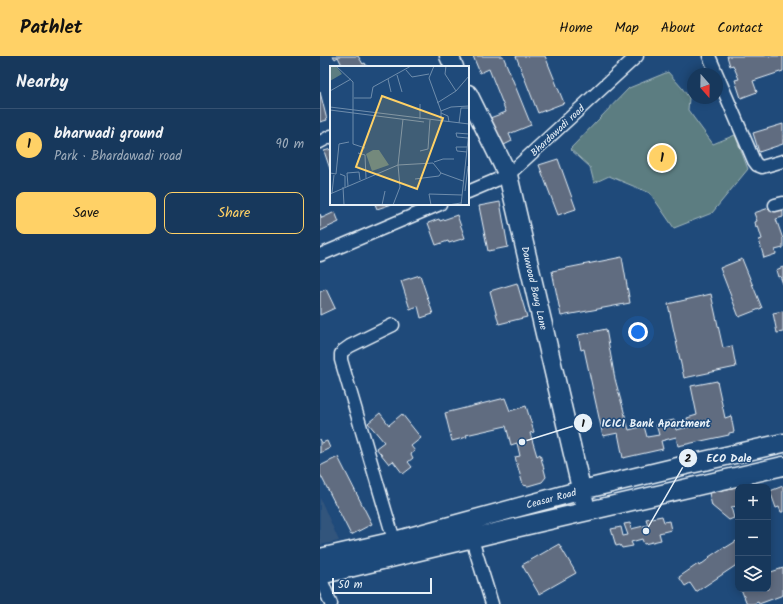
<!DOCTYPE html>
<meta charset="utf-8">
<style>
body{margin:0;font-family:Kalam,sans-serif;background:#203f62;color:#f1f3f6}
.controls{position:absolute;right:12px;bottom:12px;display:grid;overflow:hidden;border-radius:8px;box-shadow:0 2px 10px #0003}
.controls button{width:36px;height:36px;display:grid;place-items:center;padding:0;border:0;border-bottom:1px solid #365272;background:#17385c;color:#f1f3f6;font:20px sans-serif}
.compass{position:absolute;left:367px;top:12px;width:36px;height:36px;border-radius:50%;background:#17385c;box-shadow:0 2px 10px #0003;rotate:160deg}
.scale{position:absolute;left:12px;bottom:10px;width:100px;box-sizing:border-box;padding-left:4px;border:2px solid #e8f1f8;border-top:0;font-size:11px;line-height:14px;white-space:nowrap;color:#e8f1f8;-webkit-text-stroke:3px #1f4a7a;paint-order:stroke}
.you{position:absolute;left:318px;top:276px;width:14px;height:14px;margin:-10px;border:3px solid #fff;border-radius:50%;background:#1a73e8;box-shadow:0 0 0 6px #1a73e833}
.badge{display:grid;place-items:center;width:26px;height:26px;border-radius:50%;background:#ffd166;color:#111;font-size:13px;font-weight:700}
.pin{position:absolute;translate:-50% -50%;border:2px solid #fff;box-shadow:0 1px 4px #0006}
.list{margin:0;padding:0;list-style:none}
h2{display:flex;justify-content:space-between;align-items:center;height:52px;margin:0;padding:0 16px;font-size:17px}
h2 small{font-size:13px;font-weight:400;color:#9eacbb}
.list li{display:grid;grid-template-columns:26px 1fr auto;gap:12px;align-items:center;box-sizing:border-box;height:72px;padding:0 16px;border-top:1px solid #365272}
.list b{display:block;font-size:15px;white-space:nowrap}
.list p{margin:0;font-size:13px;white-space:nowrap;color:#9eacbb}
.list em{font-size:13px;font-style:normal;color:#9eacbb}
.actions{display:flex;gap:8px;padding:12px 16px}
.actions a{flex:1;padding:9px 0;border:1px solid #ffd166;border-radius:8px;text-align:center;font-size:14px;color:#ffd166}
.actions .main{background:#ffd166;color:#111}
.icon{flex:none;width:22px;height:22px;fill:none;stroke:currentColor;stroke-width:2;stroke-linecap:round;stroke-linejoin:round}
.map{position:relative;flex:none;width:463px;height:548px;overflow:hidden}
header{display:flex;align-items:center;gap:24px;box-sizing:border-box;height:56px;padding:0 20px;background:#ffd166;color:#111}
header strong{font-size:19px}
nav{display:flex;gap:22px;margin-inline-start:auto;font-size:14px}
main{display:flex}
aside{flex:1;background:#17385c}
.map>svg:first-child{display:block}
</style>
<header>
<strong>Pathlet</strong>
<nav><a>Home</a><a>Map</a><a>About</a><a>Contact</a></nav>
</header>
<main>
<aside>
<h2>Nearby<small></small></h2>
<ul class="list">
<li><span class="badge">1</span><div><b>bharwadi ground</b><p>Park · Bhardawadi road</p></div><em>90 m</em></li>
</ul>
<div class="actions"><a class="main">Save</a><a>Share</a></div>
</aside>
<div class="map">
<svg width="463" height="548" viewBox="0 0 463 548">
<rect width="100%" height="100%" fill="#1f4a7a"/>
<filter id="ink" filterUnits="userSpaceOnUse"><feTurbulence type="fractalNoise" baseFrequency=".025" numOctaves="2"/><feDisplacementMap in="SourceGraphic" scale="8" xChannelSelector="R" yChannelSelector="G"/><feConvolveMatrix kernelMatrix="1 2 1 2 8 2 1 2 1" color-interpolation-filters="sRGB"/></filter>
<g filter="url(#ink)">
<!-- built -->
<path fill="#32547c" d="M0 442 19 485 0 489Z"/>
<!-- green -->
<path fill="#5c7d81" stroke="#a2b7bc" d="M348 16 362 32 369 42 368 54 393 88 415 79 428 113 392 157 354 172 330 137 289 120 274 127 270 111 250 93 309 32Z"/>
<!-- building -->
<path fill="#606c80" stroke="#e8f1f8" d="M13 0H38L43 8 45 7 47 11H19L22 9 18 1 15 3Z
M153 0H183L211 69 189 78 192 85 182 90 170 62 186 56 169 13 160 17Z
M196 0H225L244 47 218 57Z
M407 0H463V15L433 25 437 36 421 42 415 24 419 23 413 9 410 10Z
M0 36 7 64 0 66Z
M463 68V88L439 96 433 77Z
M11 93V116L4 95Z
M238 103 256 153 238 159 219 109Z
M180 146 188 191 168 195 159 150Z
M55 148H72L57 153Z
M449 152 451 156 463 152V161L456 163 463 183V192L455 194 456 198 444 202 439 184 442 183 438 170 436 171 435 166 437 165 434 157Z
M15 156 19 166 0 175V158L2 162Z
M137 159 145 182 129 187 128 185 116 189 108 167 119 163 120 165Z
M302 201 310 247 241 260 232 215Z
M422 203 442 252 419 261 400 212Z
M463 211V228L460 220 458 221 456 214Z
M100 219 113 258 101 262 98 250 90 253 81 225Z
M197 227 207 261 179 268 170 235Z
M6 233 15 252 0 259V236Z
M391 238 403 292 412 290 416 311 364 322 348 248Z
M463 255V276L457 277 453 257Z
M286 273 295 323 309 374 324 370 327 381 339 379 336 368 354 364 356 374 369 371 367 362 377 359 371 330 397 325 405 362 411 360 414 376 409 377V379L358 390 356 381 341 385 343 393 303 402 298 377 283 380 264 293 261 294 258 279Z
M185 342 190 355 206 350 214 376 210 377 217 400 220 398 226 421 222 426 208 430 203 429 195 401 200 400 197 387 191 389 186 370 146 379 147 381 132 385 125 357Z
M60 357 69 369 82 358 101 382 91 390 95 395 91 398 93 402 88 406 92 411 83 418 73 405 69 408 56 392 64 386 48 367Z
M0 383 2 387 7 385 10 392 0 397Z
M18 401 52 468 31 479 0 418V410Z
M430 428V431H418V450L411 451 414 462 409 464 392 450 389 437Z
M463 430V456H461L459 451 456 452 450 435Z
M342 460 344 466 349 465 351 474 339 477 341 484 324 488 322 483 311 486 313 490 302 492 300 489 296 490 291 473 301 471 303 480 308 479 304 468 310 467 311 473 328 469 326 463Z
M418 484V508L376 536 370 527 365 530 359 521 378 508 379 510 390 502 389 501 404 491 405 492Z
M239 488 256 517 219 538 202 509Z
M463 512V539L439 548 438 546 433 548H427L421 533H448V517Z"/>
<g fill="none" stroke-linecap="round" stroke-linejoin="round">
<defs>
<path id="street" d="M389 0 434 105 437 109 442 111 463 105
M0 86 11 80
M148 136 188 119 317 0
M455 149 463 147
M0 199 120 148
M73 269 30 290 23 295 21 298V304L71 474 77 492
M150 477 172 548
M0 521 11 548"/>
<path id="secondary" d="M129 0 134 11
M148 38 188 119 264 445
M0 502 75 485 262 434 366 409 463 387
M0 519 182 475 463 410"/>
</defs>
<!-- street casing -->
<use href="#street" stroke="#e8f1f8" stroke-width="15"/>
<!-- secondary casing -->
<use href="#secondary" stroke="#e8f1f8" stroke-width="21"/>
<!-- street -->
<use href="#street" stroke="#1f4a7a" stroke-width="12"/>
<!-- secondary -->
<use href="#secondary" stroke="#1f4a7a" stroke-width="18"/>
</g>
</g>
<g text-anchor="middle" stroke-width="3" stroke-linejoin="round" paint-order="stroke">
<!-- street labels -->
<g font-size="10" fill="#e8f1f8" stroke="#1f4a7a">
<text transform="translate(237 74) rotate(-43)" y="4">Bhardawadi road</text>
<text transform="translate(215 232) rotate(77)" y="4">Dauwood Baug Lane</text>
<text transform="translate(231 442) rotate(-15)" y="4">Ceasar Road</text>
</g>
</g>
<!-- overview -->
<g transform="translate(10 10)">
<rect width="139" height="139" fill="#1f4a7a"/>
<path d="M0 0H6L12 8 0 15ZM43 84H49L59 99 42 105 36 88Z" fill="#5c7d81"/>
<path fill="none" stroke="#6f8dac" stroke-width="1" d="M6 0 23 16V78L35 82M104 0 99 12 111 45V58M116 0 115 8 126 25M76 4 82 11 99 8M67 9 72 26M58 13 61 26M0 25 21 13M24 32H41L43 21 81 0M107 37 126 25 139 10M0 41 139 58M0 44 94 56M111 45 121 41 139 40M111 47 118 50 119 56M90 53V38M129 57 131 42H139M138 72 127 71 126 67 139 68M90 85 98 83 100 54M137 86 127 85 126 81H137M28 87 35 89 36 112M104 96 113 93H124M103 97 111 107 133 115M0 107 6 108 9 78 19 76M10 108 15 110V121M85 113 109 110 111 107M18 120 17 107 29 106 30 114M13 121 14 139M135 125 138 100M2 127 4 109M0 128 68 99 103 97M52 139 55 125M63 139 70 121 68 99 73 53M101 139 99 128 132 129M118 139 131 137M131 139 139 65"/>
<path fill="#ffd166" fill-opacity="0.15" stroke="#ffd166" stroke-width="2" d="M52 30 113 52 87 123 26 101Z"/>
<rect width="139" height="139" fill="none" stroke="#e8f1f8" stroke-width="2"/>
</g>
<!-- callouts -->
<path fill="none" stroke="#e8f1f8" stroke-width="1.5" d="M202 386L263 367M326 475L368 402"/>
<g fill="#e8f1f8" stroke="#1f4a7a" stroke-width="1.5">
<circle cx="202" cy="386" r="4"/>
<circle cx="326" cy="475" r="4"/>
<circle cx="263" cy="367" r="10"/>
<circle cx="368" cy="402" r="10"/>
</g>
<g font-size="12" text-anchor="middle" font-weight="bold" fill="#111">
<text x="263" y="371">1</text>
<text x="368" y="406">2</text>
</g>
<g font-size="11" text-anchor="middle" font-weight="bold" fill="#e8f1f8" stroke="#1f4a7a" stroke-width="3" stroke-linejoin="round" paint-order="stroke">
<text x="336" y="371">ICICI Bank Apartment</text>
<text x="409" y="406">ECO Dale</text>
</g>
</svg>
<div class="controls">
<button>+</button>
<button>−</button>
<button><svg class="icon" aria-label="layers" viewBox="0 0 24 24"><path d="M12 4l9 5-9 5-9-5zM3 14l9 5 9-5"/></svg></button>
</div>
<svg class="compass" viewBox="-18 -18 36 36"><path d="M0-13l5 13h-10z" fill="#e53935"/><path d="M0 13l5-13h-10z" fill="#9eacbb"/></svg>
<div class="scale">50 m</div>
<div class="you"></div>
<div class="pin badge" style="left:342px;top:102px">1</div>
</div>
</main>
